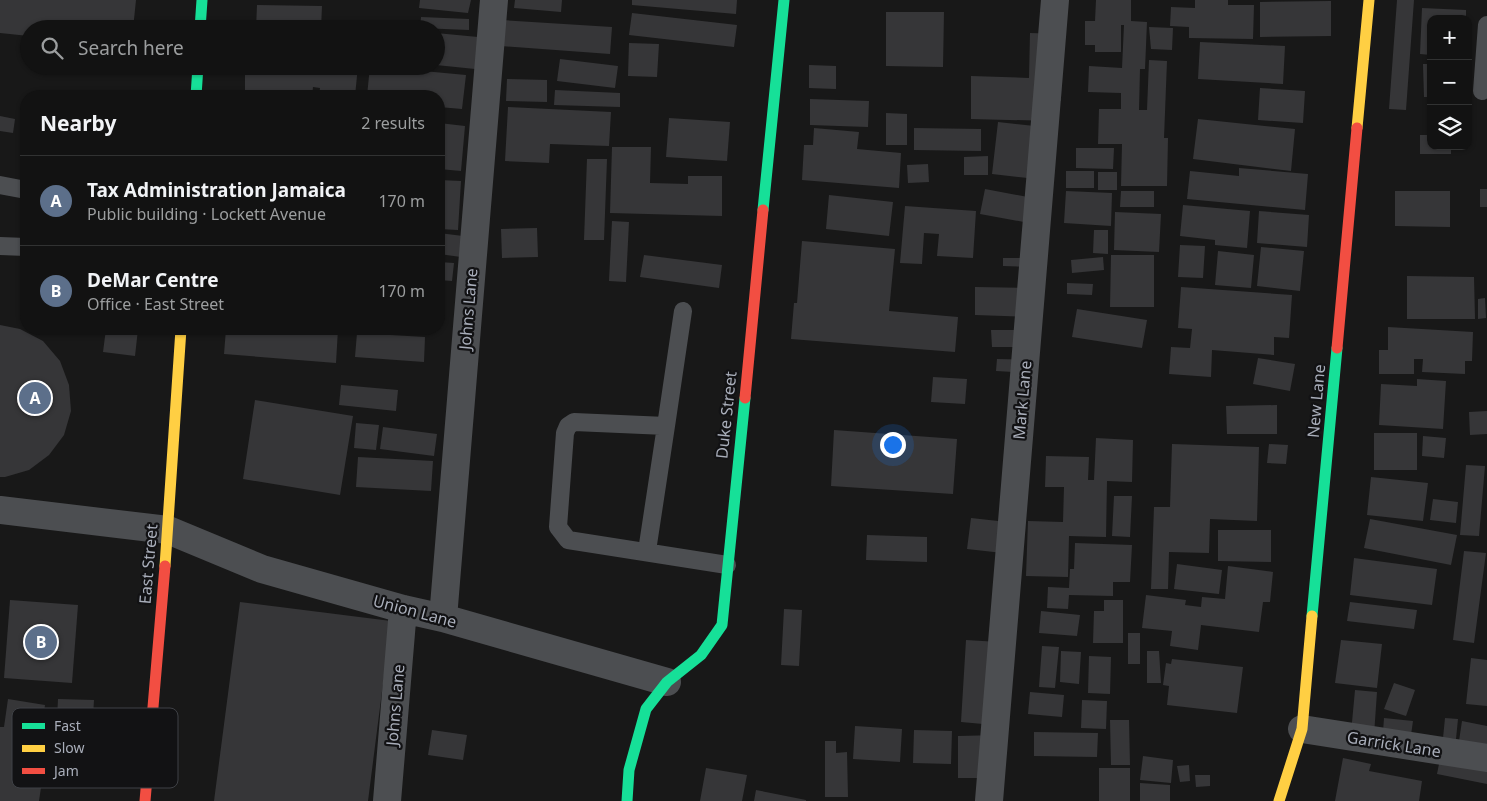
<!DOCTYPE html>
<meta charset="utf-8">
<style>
body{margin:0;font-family:"Noto Sans",sans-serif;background:#1b1b1b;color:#f1f3f6}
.controls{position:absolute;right:15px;top:15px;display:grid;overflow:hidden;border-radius:10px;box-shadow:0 1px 4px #0004}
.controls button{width:45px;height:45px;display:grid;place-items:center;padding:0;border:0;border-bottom:1px solid #313232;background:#121212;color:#f1f3f6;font:25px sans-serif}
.you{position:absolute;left:892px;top:444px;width:18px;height:18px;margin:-12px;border:4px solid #fff;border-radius:50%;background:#1a73e8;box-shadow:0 0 0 8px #1a73e833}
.badge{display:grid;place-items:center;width:32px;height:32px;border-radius:50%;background:#0f766e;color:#fff;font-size:16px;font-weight:700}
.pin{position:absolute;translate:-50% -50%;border:2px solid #fff;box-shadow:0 1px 5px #0006}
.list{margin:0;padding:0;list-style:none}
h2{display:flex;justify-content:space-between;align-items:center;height:65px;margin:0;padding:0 20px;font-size:21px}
h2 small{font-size:16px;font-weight:400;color:#9c9e9f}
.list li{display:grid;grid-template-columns:32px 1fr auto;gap:15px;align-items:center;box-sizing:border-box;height:90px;padding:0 20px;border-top:1px solid #313232}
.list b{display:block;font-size:19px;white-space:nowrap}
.list p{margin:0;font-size:16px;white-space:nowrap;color:#9c9e9f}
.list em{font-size:16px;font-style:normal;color:#9c9e9f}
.icon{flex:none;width:28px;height:28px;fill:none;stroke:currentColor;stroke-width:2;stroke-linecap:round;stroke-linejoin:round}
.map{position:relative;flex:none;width:1487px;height:801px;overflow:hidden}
.search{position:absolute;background:#121212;box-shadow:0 1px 4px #0004;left:20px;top:20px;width:425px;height:55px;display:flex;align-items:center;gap:12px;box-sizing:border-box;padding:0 18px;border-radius:28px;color:#9c9e9f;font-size:19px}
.panel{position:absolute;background:#121212;box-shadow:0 1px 4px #0004;left:20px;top:90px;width:425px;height:245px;border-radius:20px}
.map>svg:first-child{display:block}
</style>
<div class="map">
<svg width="1487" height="801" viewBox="0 0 1487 801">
<rect width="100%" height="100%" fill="#181818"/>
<!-- building -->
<path fill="#363638" d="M0 0H136L133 29H29V36L0 33Z
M420 0H471L468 13 419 8Z
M515 0H562L561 12 514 8Z
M632 0H737L736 14 632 5Z
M1096 0H1131V21L1147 22 1145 69H1140L1139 110H1147L1149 60 1167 61 1164 138H1168L1167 186H1121L1122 144H1098L1099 109H1121V93L1088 92 1089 66 1122 68 1124 25H1121V52H1095V45H1085V21H1095Z
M1195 0H1228V5H1254L1253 39 1189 38V27L1170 26 1171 7 1195 8Z
M1397 0H1414L1406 110 1389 109Z
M1331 1V36L1260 37V2Z
M257 5 322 6 321 29H256Z
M1422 8 1466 10V19H1431V55L1420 54Z
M886 12H944L943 67 886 66Z
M632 13 737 25 734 47 629 35Z
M421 17 469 19V30L420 28Z
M502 20 612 27 610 54 501 46Z
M1149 27 1173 28 1172 50 1151 49Z
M436 33 478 37 475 69 436 65Z
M1030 33 1062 34 1061 101H1053V121L971 119V76L1029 78Z
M1200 42 1285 46 1283 84 1198 79Z
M629 43 659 44 657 77 628 76Z
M560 59 618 66 615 88 557 81Z
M1423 64H1431V97H1424Z
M809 65 836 66V89L809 88Z
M245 66H358L355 96H319L320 88 313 87 312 96H245Z
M370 66 466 75 462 109 439 107V96H367Z
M507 79 547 80V102L506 101Z
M1260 88 1305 91 1303 123 1258 120Z
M555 90 620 93V107L554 105Z
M810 99 869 101 868 127 810 125Z
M508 107 611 112 609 146 550 144 549 163 505 161Z
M886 113 907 114V145H886Z
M0 116 15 119 13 133 0 131Z
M669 118 730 122 727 161 666 157Z
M1198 119 1295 129 1291 171 1193 159Z
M998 122 1053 128 1046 180 992 174Z
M439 123 465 126 461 171 439 169Z
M814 128 859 132 857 149 901 153 899 188 802 180 804 145H813Z
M914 128 981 129V151L914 150Z
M1420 135H1431V146H1451V154H1420Z
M612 147H651L650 183 688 184V176H722V216L610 213Z
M1076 148H1114L1113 169 1076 168Z
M988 156V175H964V157Z
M587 159H607L604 240H584Z
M928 164 929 182 908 183 907 165Z
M1239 168 1308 174 1305 210 1187 199 1190 171 1239 176Z
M1066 171H1094V188H1066Z
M1098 172H1117V190H1098Z
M439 180 461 181 458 230 439 229Z
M985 189 1049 201 1024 222 980 214Z
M1480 189H1487V207H1480Z
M1066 191 1112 193 1111 226 1064 223Z
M1121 191H1154V207H1120Z
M1395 191H1450V227L1395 226Z
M829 195 893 202 889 236 826 229Z
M1183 205 1250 211 1247 248 1215 245V240L1180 236Z
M905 206 976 211 973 258 937 256 939 234 924 233 922 264 900 263Z
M1259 211 1309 215 1307 247 1257 243Z
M1115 212 1161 214 1159 252 1114 250Z
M612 221 629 222 626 282 609 281Z
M537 228 538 257 502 258 501 229Z
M1094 230H1108V254L1093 253Z
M439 233 463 236 461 257 439 254Z
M802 241 895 249 889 311 958 317 955 352 791 339 794 303H797Z
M1180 245 1205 246 1203 278 1178 277Z
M1261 247 1304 251 1300 291 1257 286Z
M1218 251 1254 255 1251 288 1215 285Z
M644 255 722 265 719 288 640 277Z
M1111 255H1154V307H1110Z
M1103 257 1104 270 1072 273 1071 260Z
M1003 258H1028V267L1003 266Z
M439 262 454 263 452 281 439 280Z
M1407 276 1474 277 1475 319H1407Z
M1067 283 1093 284 1092 295 1067 294Z
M975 287 1037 288V317L975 315Z
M1181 287 1292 295 1289 338 1274 337V355L1212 350 1211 377 1169 374 1171 347 1190 348 1192 329 1178 328Z
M1485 298 1486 318 1478 319V299Z
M1077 309 1147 320 1142 348 1072 337Z
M0 325 20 329 43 341 60 361 69 385 71 411 64 435 49 455 29 470 5 477H0Z
M1388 327 1473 332 1472 361H1465V374L1422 372 1423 359H1414V374H1379V350H1388Z
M106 329H138L135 356 103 352Z
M226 329H338L336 363 224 354Z
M991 330H1035V347H992Z
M357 333 425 337 424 362 355 357Z
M1258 358 1295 364 1290 391 1253 384Z
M997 359 1032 360 1031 373 996 371Z
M933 377 967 379 965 404 931 402Z
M1417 379 1446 381 1443 429 1379 425 1381 384 1417 386Z
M341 385 398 390 396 411 339 405Z
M255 400 353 416 340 495 243 479Z
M1277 405V434H1227L1226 406Z
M1487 411V434L1470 435 1469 412Z
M356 423 379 425 376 450 354 448Z
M383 427 437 434 434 456 380 449Z
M834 430 957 439 953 494 831 486Z
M1374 433H1417V470H1374Z
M1423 436 1446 438 1444 458 1422 456Z
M1096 438 1133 440 1132 482 1107 481 1106 537 1069 536 1068 577 1026 576 1028 521 1063 522 1064 487H1045L1046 456 1089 457 1088 480H1094Z
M1172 444 1259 447 1257 521 1210 519 1209 553 1169 552 1168 589H1151L1154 507H1170Z
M1269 444 1288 445 1286 464 1267 463Z
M358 457 433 461 431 491 356 487Z
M1466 465 1485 466 1479 536 1460 535Z
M1371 477 1428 483 1423 521 1367 515Z
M1114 496H1132L1130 537 1112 536Z
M1433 499 1458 502 1456 523 1430 520Z
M971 518 1016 523 1012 554 967 549Z
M1370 519 1457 535 1451 565 1364 548Z
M1218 530H1271V562L1218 561Z
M867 535 927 537V562L866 560Z
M1075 543 1132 545 1130 582H1113V596L1069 595 1068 609 1047 608 1048 587 1069 588 1070 569H1074Z
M1464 551 1486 553 1474 643 1453 640Z
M1354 558 1437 569 1432 605 1350 595Z
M1177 564 1222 570 1219 594 1174 589Z
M1228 566 1273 572 1270 602H1263L1259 632 1201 625 1198 650 1170 646 1172 631 1142 628 1146 595 1186 600 1185 605 1201 607 1202 597 1225 599Z
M10 600 78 605 72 683 4 678Z
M1104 600H1123V643H1093L1094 611H1104Z
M240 602 391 621 368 801H214Z
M1350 602 1417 610 1414 629 1347 621Z
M784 609 802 610 799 666 781 665Z
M1041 611 1080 615 1077 636 1039 633Z
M1128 633H1140V664H1128Z
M966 640 999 642 994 725 961 722Z
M1341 640 1382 644 1377 688 1335 683Z
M1042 646 1059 647 1055 688 1039 687Z
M1061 651 1081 652 1079 684 1060 682Z
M1147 651H1159L1161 683H1147Z
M1089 656 1111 657 1110 694 1088 693Z
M1471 658 1487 660V706L1466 704Z
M1172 659 1243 667 1237 713 1167 705 1169 686 1163 685 1166 663 1171 664Z
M1394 683 1415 690 1406 716 1384 709Z
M1355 690 1377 692 1374 735 1351 733Z
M1030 692 1064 695 1062 717 1028 714Z
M8 699 45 705 41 733 49 734 39 801H0V727H4Z
M58 699 94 700 89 781 54 779Z
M1082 700 1107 701 1106 729 1081 728Z
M1384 718 1413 721 1411 735 1383 732Z
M1445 718 1458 719 1456 739 1443 738Z
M1110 720H1129L1130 765H1111Z
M1462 721 1487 726V747L1459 741Z
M855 726 902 729 900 762 853 759Z
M432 730 467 735 463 760 428 755Z
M914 730 952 731 951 764 913 763Z
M1034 732 1098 733 1097 757 1034 756Z
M999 735 980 778H958V736Z
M825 741H836V753L847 752 848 797H825Z
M1441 754 1487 763V784L1437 774Z
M1143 756 1173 760 1171 783 1140 780Z
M1343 758 1371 764 1369 771 1422 781 1419 801H1335Z
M1189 765 1190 781 1180 782 1177 766Z
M706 768 747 775 742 801H700Z
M1099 768H1130V801H1099Z
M1195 775H1210V786L1196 787Z
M1140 783 1170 785V801H1140Z
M756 790 806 800V801H754Z"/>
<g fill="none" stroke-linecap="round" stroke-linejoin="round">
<!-- lane -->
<path stroke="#4c4e51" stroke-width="18" d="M1482 91 1487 25
M0 185 26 190
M0 246 26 247
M666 426 683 311
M647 551 666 426 574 422 568 426 565 433 558 527 568 540 727 565"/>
<!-- street -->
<path stroke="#4c4e51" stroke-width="28" d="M0 510 168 530 262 569 403 609 443 618 667 682
M443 618 494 0
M1302 729 1487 758
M387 801 403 609
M989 801 1055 0"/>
<!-- fast -->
<path stroke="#16e098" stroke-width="11" d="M200 29 202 0
M196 96 198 66
M763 210 784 0
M1312 616 1337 348
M627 801 629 770 646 709 667 682 701 655 722 625 745 398"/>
<!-- slow -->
<path stroke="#ffcf43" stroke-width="11" d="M1357 128 1369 0
M165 566 181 329
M1279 801 1302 729 1312 616"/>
<!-- jam -->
<path stroke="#f24e42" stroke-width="11" d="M1337 348 1357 128
M745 398 763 210
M145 801 165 566"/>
</g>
<g text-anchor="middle" stroke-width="4.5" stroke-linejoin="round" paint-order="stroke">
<!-- street labels -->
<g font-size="16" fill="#a9aeba" stroke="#121214">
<text transform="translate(468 309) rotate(-85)" y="6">Johns Lane</text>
<text transform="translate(1022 400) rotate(-85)" y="6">Mark Lane</text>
<text transform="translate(1316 401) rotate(-85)" y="6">New Lane</text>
<text transform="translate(726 415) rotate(-84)" y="6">Duke Street</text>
<text transform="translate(148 564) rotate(-85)" y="6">East Street</text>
<text transform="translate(415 611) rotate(15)" y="6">Union Lane</text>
<text transform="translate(395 705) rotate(-85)" y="6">Johns Lane</text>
<text transform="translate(1394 744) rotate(9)" y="6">Garrick Lane</text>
</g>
</g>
<!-- legend -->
<rect x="12" y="708" width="166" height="80" rx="8" fill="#121214" stroke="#3f4146" stroke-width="1"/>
<rect x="22" y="723" width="23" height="6" fill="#16e098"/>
<rect x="22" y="745" width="23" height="7" fill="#ffcf43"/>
<rect x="22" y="768" width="23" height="6" fill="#f24e42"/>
<g font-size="14" fill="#a9aeba">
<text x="54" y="731">Fast</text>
<text x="54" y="753">Slow</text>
<text x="54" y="776">Jam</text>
</g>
</svg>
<div class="controls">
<button>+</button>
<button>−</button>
<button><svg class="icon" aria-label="layers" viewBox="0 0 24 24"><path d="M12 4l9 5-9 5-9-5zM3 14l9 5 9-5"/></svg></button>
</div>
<div class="you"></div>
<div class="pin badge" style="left:35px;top:398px;background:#5c6f8a">A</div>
<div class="pin badge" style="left:41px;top:642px;background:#5c6f8a">B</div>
<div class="search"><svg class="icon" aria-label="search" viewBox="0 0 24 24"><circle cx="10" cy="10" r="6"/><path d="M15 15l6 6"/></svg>Search here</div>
<section class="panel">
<h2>Nearby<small>2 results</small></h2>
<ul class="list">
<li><span class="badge" style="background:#5c6f8a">A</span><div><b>Tax Administration Jamaica</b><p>Public building · Lockett Avenue</p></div><em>170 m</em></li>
<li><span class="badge" style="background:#5c6f8a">B</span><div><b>DeMar Centre</b><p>Office · East Street</p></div><em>170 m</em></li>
</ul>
</section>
</div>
